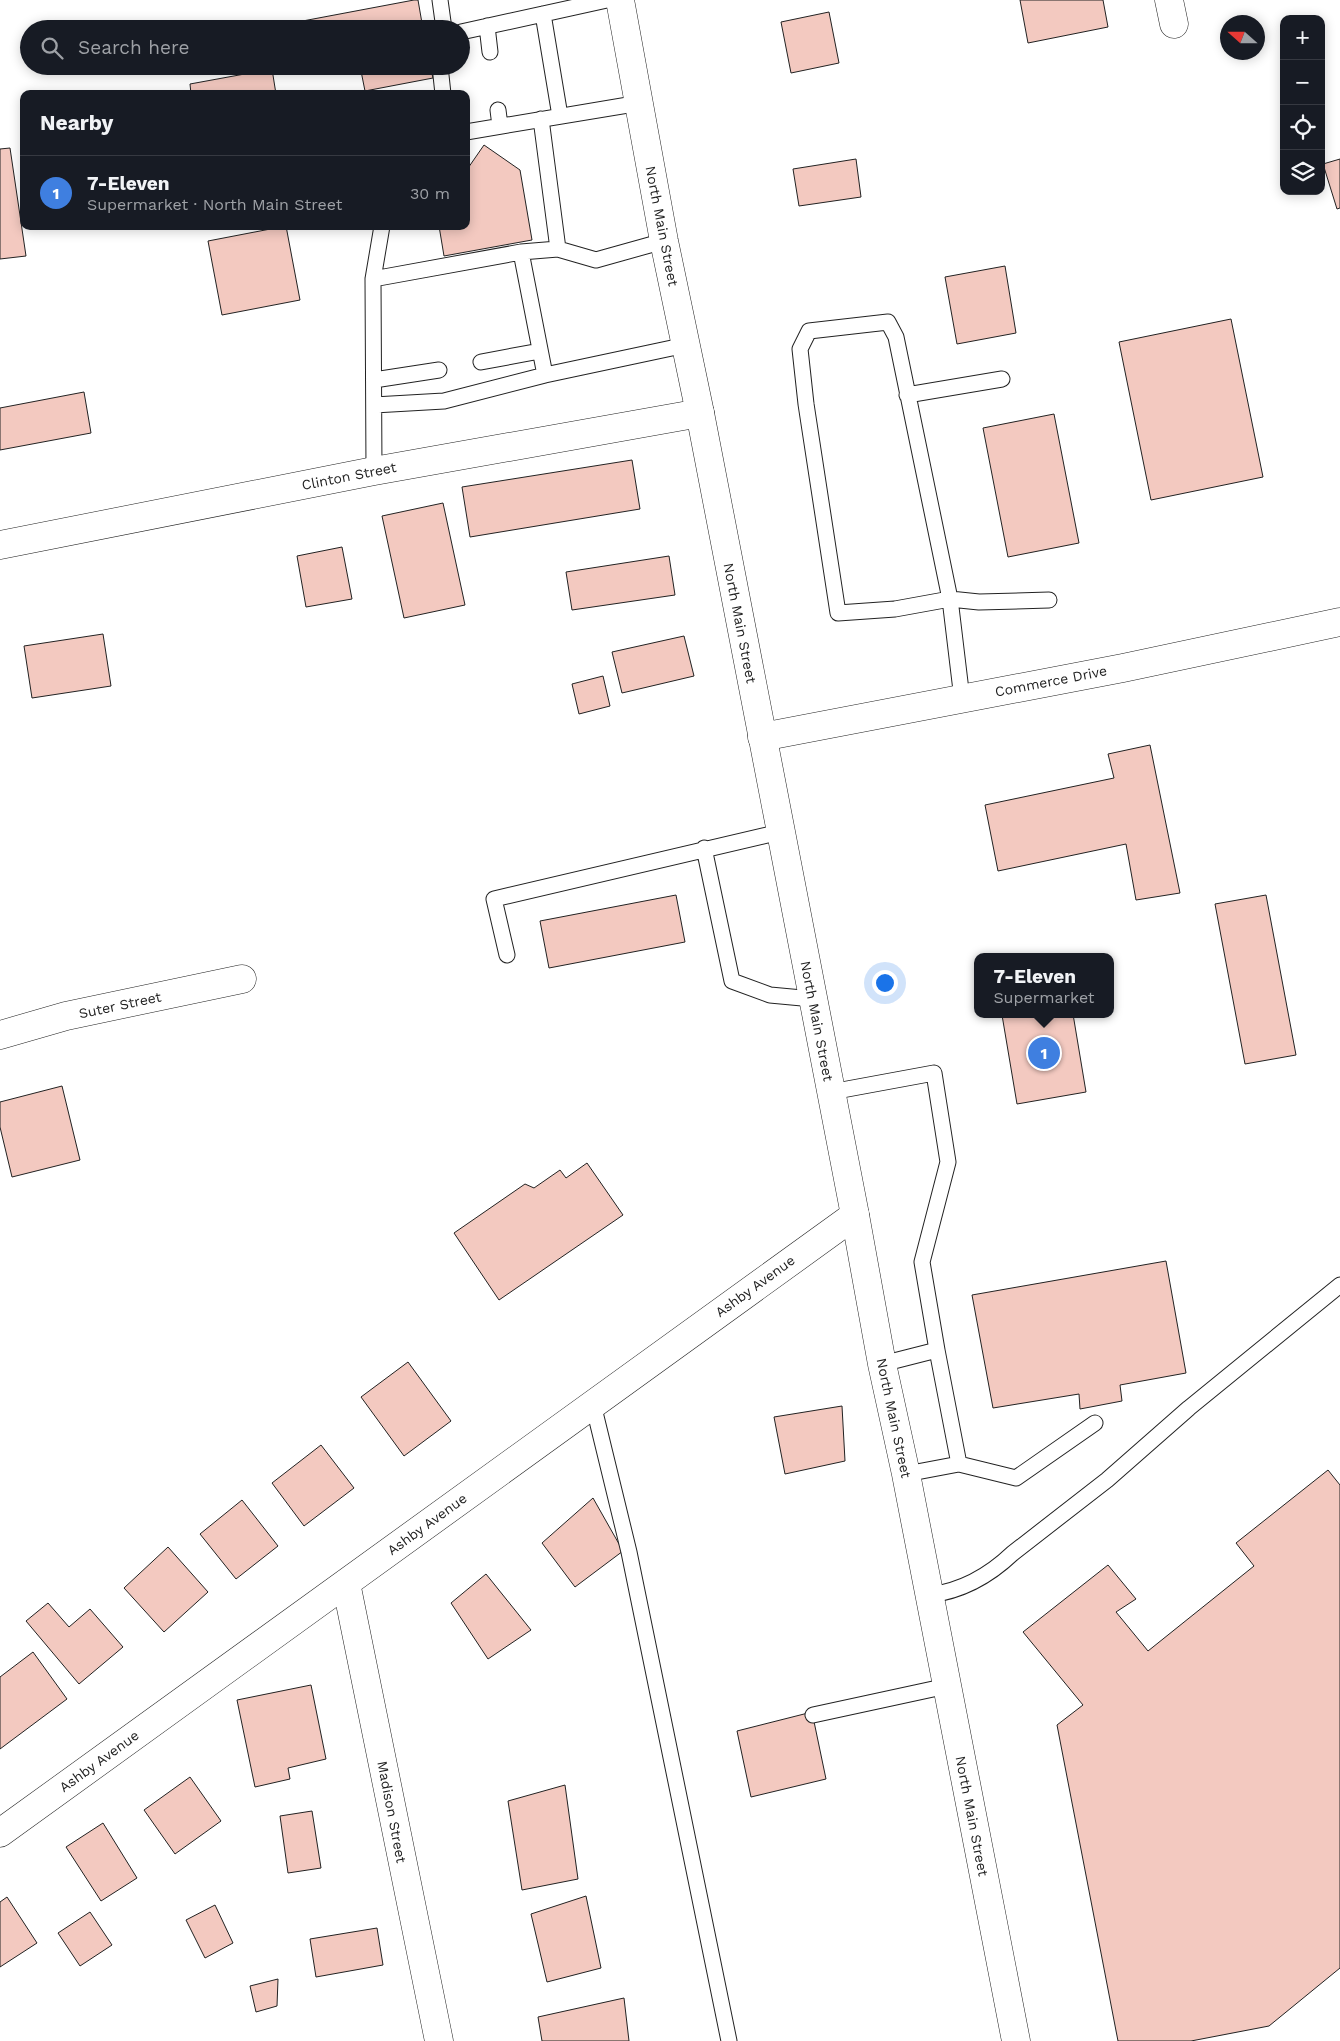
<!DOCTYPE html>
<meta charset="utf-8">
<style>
body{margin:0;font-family:"Work Sans",sans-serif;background:#20242c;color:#f1f3f6}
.controls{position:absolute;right:15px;top:15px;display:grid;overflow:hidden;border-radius:10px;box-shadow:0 2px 12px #0003}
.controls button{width:45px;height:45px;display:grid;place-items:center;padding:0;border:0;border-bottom:1px solid #363941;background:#171b24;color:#f1f3f6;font:25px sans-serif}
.compass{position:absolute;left:1220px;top:15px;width:45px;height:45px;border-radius:50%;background:#171b24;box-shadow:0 2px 12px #0003;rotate:291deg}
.you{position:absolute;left:884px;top:982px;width:18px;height:18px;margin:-12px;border:4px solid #fff;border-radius:50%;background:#1a73e8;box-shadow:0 0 0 8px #1a73e833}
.badge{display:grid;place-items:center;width:32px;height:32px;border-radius:50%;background:#2563eb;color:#fff;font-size:16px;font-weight:700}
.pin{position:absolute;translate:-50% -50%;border:2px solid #fff;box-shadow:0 1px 5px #0006}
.popup{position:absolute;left:974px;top:953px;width:140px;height:65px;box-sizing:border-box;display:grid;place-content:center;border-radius:10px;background:#171b24;filter:drop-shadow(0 1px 4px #0005);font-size:16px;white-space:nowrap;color:#9ea1a6}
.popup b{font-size:19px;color:#f1f3f6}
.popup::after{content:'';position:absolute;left:50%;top:100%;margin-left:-10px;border:10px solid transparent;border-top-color:#171b24}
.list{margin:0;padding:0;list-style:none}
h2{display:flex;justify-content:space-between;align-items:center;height:65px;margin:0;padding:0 20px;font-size:21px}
h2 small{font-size:16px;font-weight:400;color:#9ea1a6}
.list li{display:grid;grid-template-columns:32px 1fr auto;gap:15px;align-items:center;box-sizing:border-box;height:75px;padding:0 20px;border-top:1px solid #363941}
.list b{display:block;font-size:19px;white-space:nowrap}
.list p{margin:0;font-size:16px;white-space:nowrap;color:#9ea1a6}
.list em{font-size:16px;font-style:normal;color:#9ea1a6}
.icon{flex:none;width:28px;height:28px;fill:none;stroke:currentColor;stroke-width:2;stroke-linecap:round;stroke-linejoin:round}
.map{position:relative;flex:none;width:1340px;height:2041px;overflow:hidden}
.search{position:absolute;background:#171b24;box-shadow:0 2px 12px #0003;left:20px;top:20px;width:450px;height:55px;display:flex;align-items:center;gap:12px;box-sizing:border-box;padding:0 18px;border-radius:28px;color:#9ea1a6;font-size:19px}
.panel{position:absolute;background:#171b24;box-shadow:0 2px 12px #0003;left:20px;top:90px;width:450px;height:140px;border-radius:10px}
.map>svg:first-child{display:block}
</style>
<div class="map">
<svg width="1340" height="2041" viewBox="0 0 1340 2041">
<rect width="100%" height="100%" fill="#fff"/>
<!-- building -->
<path fill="#f3c9c0" stroke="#222" d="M414 0H418L423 29H293L292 23Z
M1020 0H1103L1108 27 1028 43Z
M829 12 839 63 791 73 781 22Z
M360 66H430L433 78 365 91Z
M272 69 276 94H191L190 84Z
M484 145 520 170 532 240 444 256 439 226H466V171Z
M10 148 26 256 0 259V149Z
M856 159 861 197 799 206 793 169Z
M1340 159V208L1337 209 1323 164Z
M286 226 300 300 222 315 208 241Z
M1005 266 1016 333 957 344 945 277Z
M1231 319 1263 477 1151 500 1119 342Z
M84 392 91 433 0 450V408Z
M1054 414 1079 543 1008 557 983 428Z
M632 460 640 509 470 537 462 487Z
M443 503 465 605 404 618 382 516Z
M342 547 352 599 306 607 297 556Z
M669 556 675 595 572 610 566 572Z
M103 634 111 686 32 698 24 646Z
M684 636 694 676 622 693 612 652Z
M603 676 610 706 579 714 572 684Z
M1150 745 1180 893 1136 900 1126 844 998 871 985 805 1114 778 1108 754Z
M676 895 685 942 549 968 540 921Z
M1266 895 1296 1055 1245 1064 1215 904Z
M1073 1014 1086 1092 1017 1104 1002 1015Z
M62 1086 80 1160 12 1177 0 1127V1102Z
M587 1163 623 1215 499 1300 454 1233 525 1184 534 1188 560 1170 566 1178Z
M1166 1261 1186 1373 1120 1385 1122 1401 1080 1409 1079 1394 993 1408 972 1295Z
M408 1362 451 1421 404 1456 361 1397Z
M842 1406 845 1461 785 1474 774 1417Z
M321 1445 354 1488 304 1526 272 1483Z
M1328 1470 1340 1485V1968L1269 2026 1191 2041H1118L1057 1725 1083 1705 1023 1632 1108 1565 1136 1599 1116 1612 1148 1651 1254 1566 1236 1543Z
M593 1498 623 1551 575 1587 542 1543Z
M242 1500 278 1546 236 1579 200 1534Z
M168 1547 208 1592 164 1632 124 1588Z
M486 1574 531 1630 488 1659 451 1603Z
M48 1603 69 1627 90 1609 123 1647 79 1684 26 1621Z
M33 1652 67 1699 0 1749V1677Z
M311 1685 326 1759 288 1768 290 1779 255 1787 237 1700Z
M812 1712 826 1779 751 1797 737 1731Z
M190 1777 221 1821 175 1854 144 1810Z
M565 1785 578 1879 522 1890 508 1801Z
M312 1811 321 1868 288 1873 280 1816Z
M103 1823 137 1878 101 1901 66 1847Z
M586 1896 601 1968 547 1982 531 1914Z
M7 1897 37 1943 0 1967V1902Z
M215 1905 233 1943 205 1958 186 1920Z
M90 1912 112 1945 80 1966 58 1933Z
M377 1928 383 1965 316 1977 310 1939Z
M278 1979 277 2006 256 2012 250 1986Z
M624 1998 629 2041H542L538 2017Z"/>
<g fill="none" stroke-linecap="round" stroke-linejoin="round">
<defs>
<path id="service" d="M440 0 444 29
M543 14 560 116
M487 26 490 52
M461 32 607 0
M440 66 443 94
M498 110 500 126
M541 119 558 249
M466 132 640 103
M521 252 545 375 686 345
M373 279 521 252 558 249 596 260 664 241
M481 362 540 351
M374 380 439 370
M907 395 1002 379
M374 405 444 401 545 375
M374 471 373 279 382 226
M962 699 950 599 895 609 838 613 806 404 800 349 809 331 888 322 896 337 950 599 979 602 1049 600
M704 848 732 981 770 995 813 999
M507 955 494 899 780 832
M831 1092 934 1073 948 1162 922 1262 937 1350
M882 1364 937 1350 959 1464 1016 1478 1095 1423
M593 1404 629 1552 729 2041
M906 1474 959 1464
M930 1595C962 1591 990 1575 1013 1553L1107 1480 1189 1408 1340 1285
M813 1715 947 1686"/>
<path id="minor" d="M1169 0 1174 24
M0 545 374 471 700 413
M762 737 1123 668 1340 622
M0 1035 66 1016 242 979
M346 1583 439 2041
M0 1833 855 1215"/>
<path id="primary" d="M620 0 664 241 700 413 855 1215 882 1364 906 1474 1016 2041"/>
</defs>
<!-- service casing -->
<use href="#service" stroke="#222" stroke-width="17"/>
<!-- minor casing -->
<use href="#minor" stroke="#222" stroke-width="29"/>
<!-- primary casing -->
<use href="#primary" stroke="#222" stroke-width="29"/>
<!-- service -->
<use href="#service" stroke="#fff" stroke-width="15"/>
<!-- minor -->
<use href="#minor" stroke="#fff" stroke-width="28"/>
<!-- primary -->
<use href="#primary" stroke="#fff" stroke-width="28"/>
</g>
<g text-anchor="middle" stroke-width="4" stroke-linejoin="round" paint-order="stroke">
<!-- street labels -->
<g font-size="14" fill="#222" stroke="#fff">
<text transform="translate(662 226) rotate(79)" y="5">North Main Street</text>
<text transform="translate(349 476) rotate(-11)" y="5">Clinton Street</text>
<text transform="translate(740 623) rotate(79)" y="5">North Main Street</text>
<text transform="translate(1051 681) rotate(-11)" y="5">Commerce Drive</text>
<text transform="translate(120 1005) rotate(-12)" y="5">Suter Street</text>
<text transform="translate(817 1021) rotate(79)" y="5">North Main Street</text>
<text transform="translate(755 1286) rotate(-36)" y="5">Ashby Avenue</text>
<text transform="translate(894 1418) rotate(78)" y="5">North Main Street</text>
<text transform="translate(427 1524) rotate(-36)" y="5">Ashby Avenue</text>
<text transform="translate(99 1761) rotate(-36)" y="5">Ashby Avenue</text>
<text transform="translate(392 1812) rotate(79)" y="5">Madison Street</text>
<text transform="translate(972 1816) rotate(79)" y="5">North Main Street</text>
</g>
</g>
</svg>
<div class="controls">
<button>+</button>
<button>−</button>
<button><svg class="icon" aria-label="locate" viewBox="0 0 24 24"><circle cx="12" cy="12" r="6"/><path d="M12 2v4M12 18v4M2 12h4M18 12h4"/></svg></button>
<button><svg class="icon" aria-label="layers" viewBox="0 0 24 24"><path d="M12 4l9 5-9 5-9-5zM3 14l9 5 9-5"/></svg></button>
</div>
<svg class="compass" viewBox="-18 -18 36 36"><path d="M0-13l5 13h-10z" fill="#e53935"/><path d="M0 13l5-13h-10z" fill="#9ea1a6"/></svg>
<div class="you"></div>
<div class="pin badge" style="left:1044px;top:1053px;background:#3f7fe0">1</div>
<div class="popup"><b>7-Eleven</b>Supermarket</div>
<div class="search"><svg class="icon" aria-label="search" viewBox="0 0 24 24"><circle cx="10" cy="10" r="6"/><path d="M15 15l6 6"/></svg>Search here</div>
<section class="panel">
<h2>Nearby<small></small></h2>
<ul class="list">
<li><span class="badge" style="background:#3f7fe0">1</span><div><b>7-Eleven</b><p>Supermarket · North Main Street</p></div><em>30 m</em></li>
</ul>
</section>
</div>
